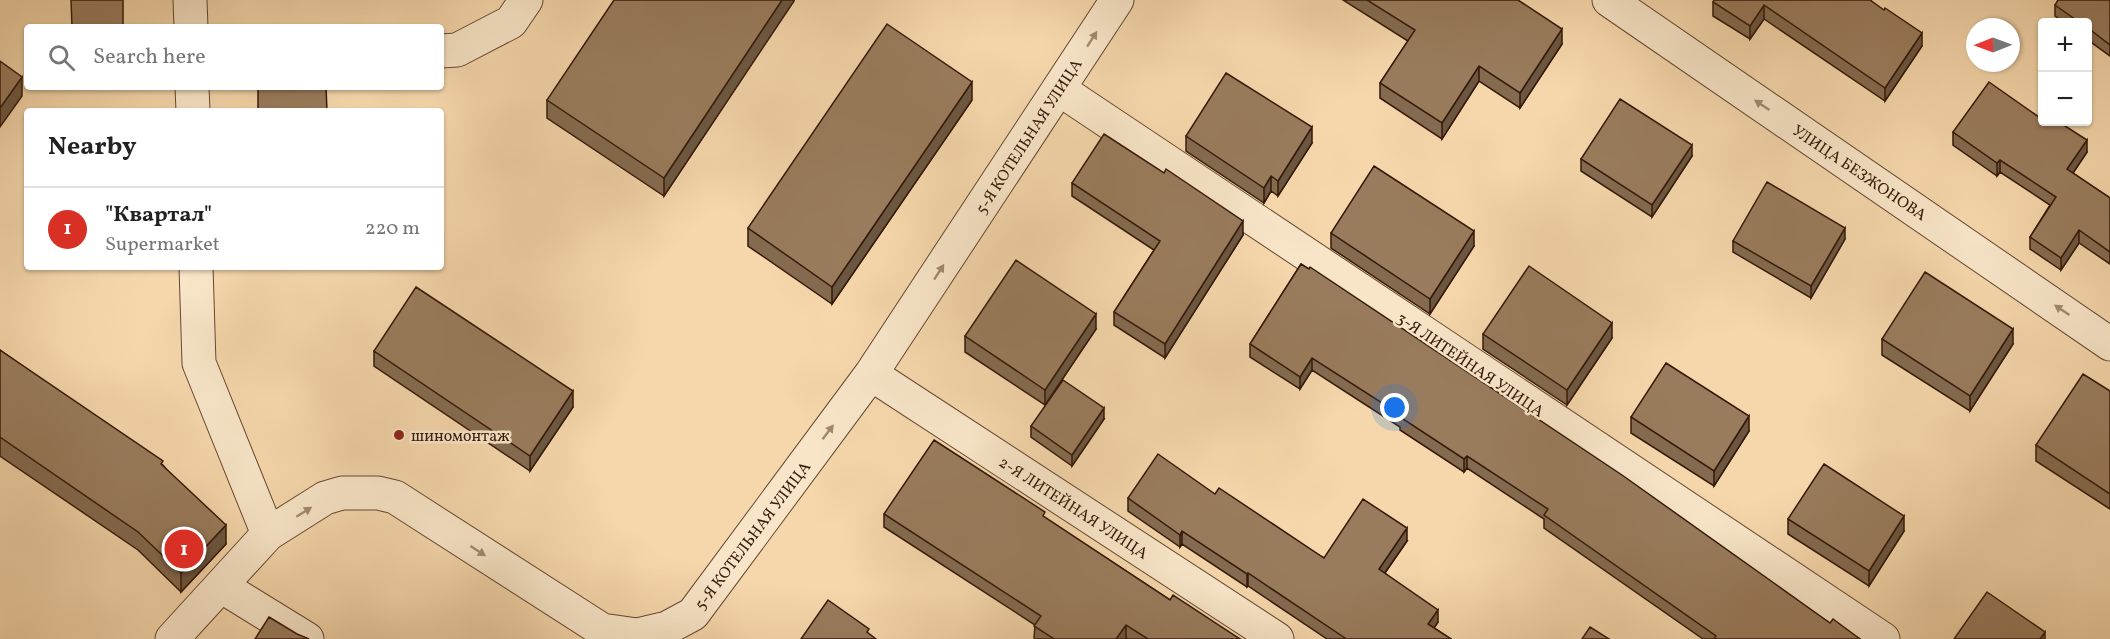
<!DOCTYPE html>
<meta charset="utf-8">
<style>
body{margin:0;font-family:Vollkorn,serif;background:#f6f6f6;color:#222}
.controls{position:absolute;right:18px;top:18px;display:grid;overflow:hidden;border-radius:6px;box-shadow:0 2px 4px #0004}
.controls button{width:54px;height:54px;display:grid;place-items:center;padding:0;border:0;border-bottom:2px solid #e0e0e0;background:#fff;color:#222;font:30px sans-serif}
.compass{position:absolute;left:1966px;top:18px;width:54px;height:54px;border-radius:50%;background:#fff;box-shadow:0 2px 4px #0004;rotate:269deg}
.you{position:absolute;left:1395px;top:408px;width:21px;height:21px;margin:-15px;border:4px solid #fff;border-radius:50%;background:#1a73e8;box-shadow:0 0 0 9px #1a73e833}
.badge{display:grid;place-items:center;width:39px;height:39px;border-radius:50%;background:#d93025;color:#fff;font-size:20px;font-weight:700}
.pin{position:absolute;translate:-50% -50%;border:3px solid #fff;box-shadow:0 2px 6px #0006}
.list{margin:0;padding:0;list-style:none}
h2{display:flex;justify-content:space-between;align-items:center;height:78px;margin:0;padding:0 24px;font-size:26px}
h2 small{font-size:20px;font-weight:400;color:#767676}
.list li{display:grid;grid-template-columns:39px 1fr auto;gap:18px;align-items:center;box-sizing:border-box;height:84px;padding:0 24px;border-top:2px solid #e0e0e0}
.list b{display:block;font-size:22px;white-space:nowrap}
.list p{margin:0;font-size:20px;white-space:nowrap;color:#767676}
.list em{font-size:20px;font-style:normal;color:#767676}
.icon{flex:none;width:33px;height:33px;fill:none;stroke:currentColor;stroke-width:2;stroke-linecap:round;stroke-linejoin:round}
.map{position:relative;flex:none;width:2110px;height:639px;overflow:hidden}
.search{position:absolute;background:#fff;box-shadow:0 2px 4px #0004;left:24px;top:24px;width:420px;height:66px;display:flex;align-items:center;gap:15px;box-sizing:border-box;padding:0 21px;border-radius:6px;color:#767676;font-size:22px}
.panel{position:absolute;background:#fff;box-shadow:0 2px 4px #0004;left:24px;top:108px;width:420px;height:162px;border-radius:6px}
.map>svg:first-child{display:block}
</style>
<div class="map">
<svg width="2110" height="639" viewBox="0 0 2110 639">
<rect width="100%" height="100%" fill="#f5d7ab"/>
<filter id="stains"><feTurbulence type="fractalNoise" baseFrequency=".00333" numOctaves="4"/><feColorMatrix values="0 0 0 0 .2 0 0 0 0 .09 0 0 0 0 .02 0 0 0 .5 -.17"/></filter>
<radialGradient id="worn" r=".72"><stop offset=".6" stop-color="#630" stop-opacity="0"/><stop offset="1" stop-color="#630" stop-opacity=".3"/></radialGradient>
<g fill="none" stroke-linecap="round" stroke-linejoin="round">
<defs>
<path id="minor" d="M190 0 191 27
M1609 0 2110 344
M441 51 457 50 511 22 526 0
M192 87 193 111
M1059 89 1883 639
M196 267 199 363 268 534
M871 374 1277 639
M221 586 307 639
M172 639 268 534 325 498 342 493H378L395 497 602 630 637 635 667 628 693 614 871 374 1117 0"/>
</defs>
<!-- minor casing -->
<use href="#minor" stroke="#664832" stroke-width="35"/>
<!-- minor -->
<use href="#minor" stroke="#f8e5c8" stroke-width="33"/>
</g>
<!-- wall -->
<path fill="#846b50" stroke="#361909" stroke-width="1.5" d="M794 0 664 196 547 118V100Z
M1343 0H1518L1562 44 1520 108 1479 81 1442 139 1380 98V83L1408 41Z
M1870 0 1922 46 1885 101 1764 19 1750 39 1713 16V2Z
M2110 0V56L2088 40V22H2064L2055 16V5Z
M972 100 832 304 748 246V228Z
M1953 132 2087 152 2073 173 2110 198V264L2079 243 2061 270 2030 249V237L2050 205 2000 172 1997 176 1953 145Z
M1186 136 1312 143 1278 196 1271 191 1264 203 1186 151Z
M1692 156 1652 217 1581 171V159Z
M1072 183 1243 235 1165 358 1114 325V312L1154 250 1072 196Z
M1331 233 1474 246 1430 314 1331 248Z
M1845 239 1811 298 1733 252V241Z
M1301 264 1830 623 1860 639H1703L1544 528V519L1467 468 1464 472 1400 430V427L1312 370 1300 389 1250 357V344Z
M1096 329 1045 405 965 352V336Z
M1483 334 1612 338 1567 405 1483 349Z
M1882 339 2013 344 1970 411 1882 355Z
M0 350 163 465 226 544 181 592 138 550 0 456Z
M374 351 573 407 530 471 374 366Z
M2110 391V509L2036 461V445Z
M1631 417 1749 431 1714 486 1631 433Z
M1104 419 1072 466 1031 437V426Z
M1215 494 1324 558 1407 541 1385 573 1438 622 1434 628 1451 639H1327L1248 586 1247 587 1182 544 1180 547 1128 511V498Z
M884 514 1045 518 1170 600 1240 639H1128L1126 638 1125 639H1035L1034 638 1035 625 884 527Z
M1788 519 1904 531 1869 586 1788 534Z"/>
<!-- shaded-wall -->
<path fill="#6b5741" stroke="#361909" stroke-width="1.5" d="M782 0H794V1L664 196V178Z
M1764 5V19L1750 39V26Z
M1562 29V44L1520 108V93Z
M1922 33V46L1885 101V88Z
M1479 66V81L1442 139V123Z
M22 77V96L0 127V108Z
M972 82V100L832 304V287Z
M1312 127V143L1278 196V181Z
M2087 140V152L2067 182V169Z
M1692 145V156L1652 217V205Z
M2000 160V172L1997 176V163Z
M1271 176V191L1264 203V188Z
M1243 221V235L1165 358V344Z
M1845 228V239L1811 298V286Z
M2079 230V243L2061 270V258Z
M1474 231V246L1430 314V299Z
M1096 314V329L1045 405V390Z
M1612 323V338L1567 405V390Z
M2013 329V344L1970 411V396Z
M1312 358V370L1300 389V377Z
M573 391V407L530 471V456Z
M1104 408V419L1072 466V455Z
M1749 416V431L1714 486V471Z
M1467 456V468L1464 472V459Z
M1904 516V531L1869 586V571Z
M226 525V544L181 592V573Z
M1407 528V541L1379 581V569Z
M1182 531V544L1180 547V535Z
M1248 573V586L1247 587V574Z
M1438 610V622L1428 637V624Z
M1126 625V638L1125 639H1116Z
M2045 632V639H2040Z"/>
<!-- building -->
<path fill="#997c5d" stroke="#361909" stroke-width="1.5" d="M71 0H123V27H72Z
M614 0H782L664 178 547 100Z
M1367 0H1518L1562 29 1520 93 1479 66 1442 123 1380 83 1415 30Z
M1714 0H1870L1884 10 1885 8 1922 33 1885 88 1764 5 1750 26 1713 2Z
M2058 0H2110V45L2088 28V22H2079L2055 5Z
M887 24 972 82 832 287 748 228Z
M0 61 22 77 0 108Z
M1226 73 1312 127 1278 181 1271 176 1264 188 1186 136Z
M1989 82 2043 120V122H2059L2087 140 2067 169 2110 198V252L2079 230 2061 258 2030 237 2056 197 2000 160 1997 163 1953 132Z
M258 87H326L327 111H258Z
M1620 99 1692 145 1652 205 1581 159Z
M1104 134 1164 173 1166 169 1243 221 1165 344 1114 312 1160 241 1072 183Z
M1374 166 1474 231 1430 299 1331 233Z
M1767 182 1845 228 1811 286 1733 241Z
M1016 260 1096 314 1045 390 965 336Z
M1301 264 1309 269 1310 267 1622 475 1830 623 1833 619 1860 639H1714L1716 636 1544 515 1548 509 1467 456 1464 459 1400 417 1401 415 1312 358 1300 377 1250 344Z
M1529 266 1612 323 1567 390 1483 334Z
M1925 272 2013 329 1970 396 1882 339Z
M416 287 573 391 530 456 374 351Z
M0 350 163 461 161 464 226 525 181 573 138 532 0 437Z
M1666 363 1749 416 1714 471 1631 417Z
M2083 374 2110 391V494L2036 445Z
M1063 380 1104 408 1072 455 1031 426Z
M934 440 1045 512 1043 516 1170 600 1173 595 1240 639H1148L1126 625 1116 639H1054L1034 626 1041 616 884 514Z
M1158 454 1215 494 1219 488 1324 558 1363 499 1407 528 1379 569 1438 610 1428 624 1451 639H1344L1345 638 1248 573 1247 574 1182 531 1180 535 1128 498Z
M1824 464 1904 516 1869 571 1788 519Z
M1987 592 2045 632 2040 639H1954Z
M828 600 869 629 867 632 876 639H801Z
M269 617 297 634 309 639H255Z
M1590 627 1609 639H1582Z"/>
<!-- one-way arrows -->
<defs><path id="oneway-solid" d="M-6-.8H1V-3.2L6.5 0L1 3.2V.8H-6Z" transform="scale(1.5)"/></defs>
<g fill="#a18972">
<use href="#oneway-solid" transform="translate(1092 39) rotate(-57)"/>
<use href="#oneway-solid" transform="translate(1762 105) rotate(-146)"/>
<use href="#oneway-solid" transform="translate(939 272) rotate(-57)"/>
<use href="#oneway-solid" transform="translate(2062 310) rotate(-146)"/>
<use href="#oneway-solid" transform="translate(828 432) rotate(-53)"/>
<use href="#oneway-solid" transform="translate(304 512) rotate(-32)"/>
<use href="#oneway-solid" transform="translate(478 551) rotate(33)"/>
</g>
<!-- markers -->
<circle fill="#8f2418" stroke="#f8e5c8" stroke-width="2" cx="399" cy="435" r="6"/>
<g text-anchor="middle" stroke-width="5" stroke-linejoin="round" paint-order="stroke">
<!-- street labels -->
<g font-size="16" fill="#361909" stroke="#f8e5c8">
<text transform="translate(1028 136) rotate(-57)" y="6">5-Я КОТЕЛЬНАЯ УЛИЦА</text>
<text transform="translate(1860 172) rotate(34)" y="6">УЛИЦА БЕЗЖОНОВА</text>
<text transform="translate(1471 364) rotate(34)" y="6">3-Я ЛИТЕЙНАЯ УЛИЦА</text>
<text transform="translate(1074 507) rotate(33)" y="6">2-Я ЛИТЕЙНАЯ УЛИЦА</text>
<text transform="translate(752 535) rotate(-53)" y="6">5-Я КОТЕЛЬНАЯ УЛИЦА</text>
</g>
<!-- poi labels -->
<g font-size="16" fill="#361909" stroke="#f8e5c8" text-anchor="start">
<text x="411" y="441">шиномонтаж</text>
</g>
</g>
<rect width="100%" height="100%" filter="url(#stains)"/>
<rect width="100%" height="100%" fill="url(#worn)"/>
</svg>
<div class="controls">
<button>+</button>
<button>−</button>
</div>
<svg class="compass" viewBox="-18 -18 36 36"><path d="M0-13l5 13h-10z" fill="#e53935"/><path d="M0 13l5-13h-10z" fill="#767676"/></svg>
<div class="you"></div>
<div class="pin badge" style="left:184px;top:549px">1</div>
<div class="search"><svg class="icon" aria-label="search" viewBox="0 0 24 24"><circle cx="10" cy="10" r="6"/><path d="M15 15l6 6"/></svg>Search here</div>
<section class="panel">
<h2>Nearby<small></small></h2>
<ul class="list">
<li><span class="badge">1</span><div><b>&quot;Квартал&quot;</b><p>Supermarket</p></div><em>220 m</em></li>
</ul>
</section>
</div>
